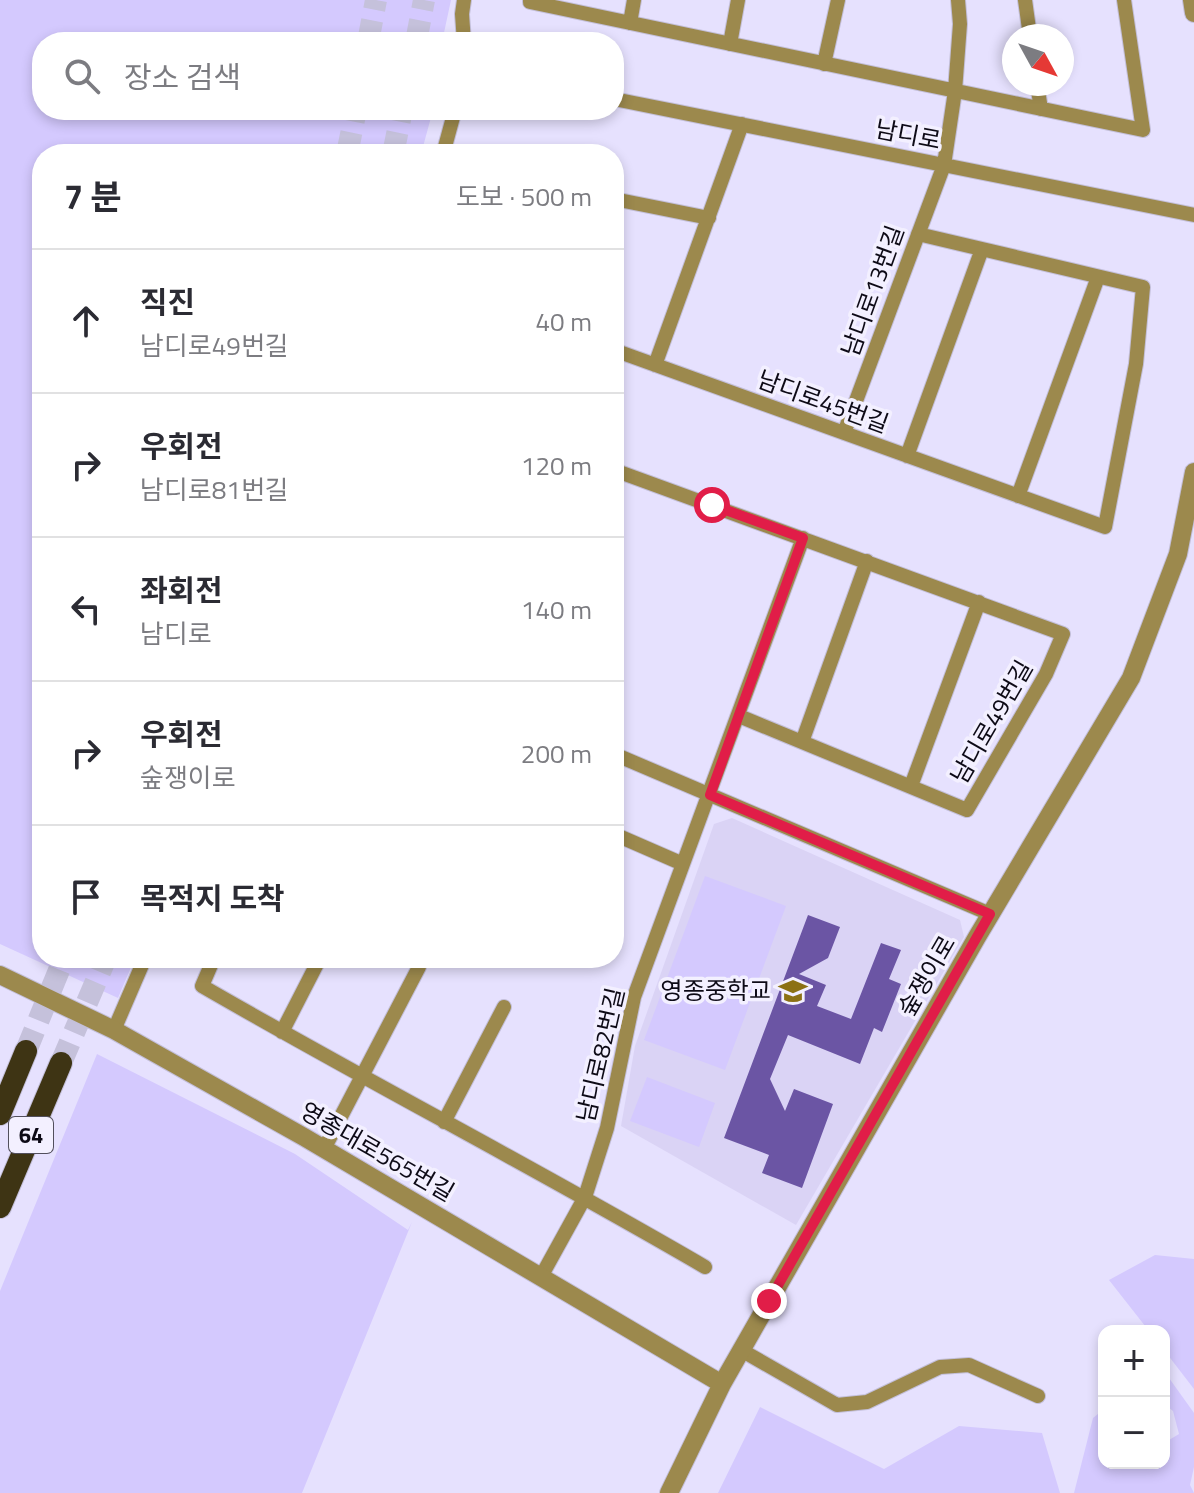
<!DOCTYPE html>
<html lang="ko">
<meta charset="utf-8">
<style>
body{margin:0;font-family:"Titillium Web","Noto Sans KR",sans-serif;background:#f7f7f7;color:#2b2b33}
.controls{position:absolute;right:24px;bottom:24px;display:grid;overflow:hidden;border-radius:16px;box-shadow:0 4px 12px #0003}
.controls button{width:72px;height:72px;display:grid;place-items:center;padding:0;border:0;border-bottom:2px solid #e1e1e2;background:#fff;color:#2b2b33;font:40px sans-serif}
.compass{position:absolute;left:1002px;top:24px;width:72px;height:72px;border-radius:50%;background:#fff;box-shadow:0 4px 12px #0003;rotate:130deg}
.stop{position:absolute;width:24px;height:24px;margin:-18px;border:6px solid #e11d48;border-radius:50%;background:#fff}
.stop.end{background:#e11d48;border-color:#fff;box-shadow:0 2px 8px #0008}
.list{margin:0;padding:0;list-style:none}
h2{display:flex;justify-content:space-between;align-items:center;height:104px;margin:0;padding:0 32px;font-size:34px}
h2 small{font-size:26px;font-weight:400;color:#7c7c81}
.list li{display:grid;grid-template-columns:52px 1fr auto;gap:24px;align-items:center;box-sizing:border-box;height:144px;padding:0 32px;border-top:2px solid #e1e1e2}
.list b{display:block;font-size:30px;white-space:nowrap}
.list p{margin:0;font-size:26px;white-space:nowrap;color:#7c7c81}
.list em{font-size:26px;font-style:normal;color:#7c7c81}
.icon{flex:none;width:44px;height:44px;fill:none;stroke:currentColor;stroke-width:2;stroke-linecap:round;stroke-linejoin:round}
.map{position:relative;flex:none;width:1194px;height:1493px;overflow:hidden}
.search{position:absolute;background:#fff;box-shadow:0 4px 12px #0003;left:32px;top:32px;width:592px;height:88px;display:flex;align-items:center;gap:20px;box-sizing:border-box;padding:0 28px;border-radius:32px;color:#7c7c81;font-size:30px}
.panel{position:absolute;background:#fff;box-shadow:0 4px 12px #0003;left:32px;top:144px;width:592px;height:824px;border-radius:32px}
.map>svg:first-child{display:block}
</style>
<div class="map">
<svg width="1194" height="1493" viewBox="0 0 1194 1493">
<rect width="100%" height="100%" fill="#e6e1fe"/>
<!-- built -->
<path fill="#dad3f5" d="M732 818 960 920 964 937 796 1225 621 1126 635 1046 714 824Z"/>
<!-- green -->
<path fill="#d4c9fe" d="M0 0H451L442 42H42V110H433L421 154H42V958H135L118 998 0 944Z
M705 876 786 906 725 1070 644 1040Z
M97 1054 295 1154 408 1230 412 1222 302 1493H0V1291Z
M647 1077 715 1103 699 1147 630 1121Z
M1155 1255 1194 1259V1389L1164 1350V1331H1149L1109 1280Z
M1164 1371 1194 1413V1467L1190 1485 1194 1493H1074L1093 1418 1104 1409V1463H1164V1443L1179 1434 1173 1411 1164 1404Z
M760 1407 884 1469 959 1426 1042 1433 1060 1493H718Z"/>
<!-- building -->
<path fill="#6b55a4" d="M808 915 840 927 828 958 799 974 826 985 817 1006 851 1019 881 943 901 950 889 979 901 984 882 1032 874 1028 860 1064 788 1035 770 1079 785 1111 794 1089 833 1104 802 1188 762 1173 769 1155 724 1138Z"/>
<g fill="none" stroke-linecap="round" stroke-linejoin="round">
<!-- trunk-tunnel -->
<path stroke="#c5c1db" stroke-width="22" stroke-dasharray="22 11" stroke-linecap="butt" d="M368 42 376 0
M416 42 424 0
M347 154 356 110
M393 154 402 110
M26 1051 64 958
M61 1063 106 958"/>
<defs>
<path id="minor" d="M530 0V2L1143 130 1124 0
M1025 0 1030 36
M630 23 634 0
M464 42 462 14 464 0
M730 44 738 0
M824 64 838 0
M1037 84 1041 109
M614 99 1194 215
M443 154 455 110
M614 199 709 218
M614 350 1105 527 1136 364 1143 287 918 234
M655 365 742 124
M844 433 944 165 955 91 960 24 958 0
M907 456 982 249
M614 470 1063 634 1046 674 967 810 739 716
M1018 496 1098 277
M802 742 867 561
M614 754 990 914
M911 786 979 602
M614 834 683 864
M214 958 202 986C368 1082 539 1170 705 1267
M114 1030 145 958
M282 1032 320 958
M444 1122 504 1007
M324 1149 419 967
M542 1275 585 1197 607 1128 634 997 803 538
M741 1350 837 1405 867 1402 940 1367 969 1365 1038 1396"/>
<path id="tertiary" d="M1192 0 1194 13
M0 975 114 1030 304 1137 722 1384
M669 1493 722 1384 977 937 1131 678 1178 554 1194 472"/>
<path id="trunk" d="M0 1114 26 1051
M0 1207 61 1063"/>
</defs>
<!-- minor casing -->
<use href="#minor" stroke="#c3bfd9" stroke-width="16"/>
<!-- tertiary casing -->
<use href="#tertiary" stroke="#c3bfd9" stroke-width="20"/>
<!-- trunk casing -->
<use href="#trunk" stroke="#c3bfd9" stroke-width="24"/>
<!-- minor -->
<use href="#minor" stroke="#9c894d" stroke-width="14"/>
<!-- tertiary -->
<use href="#tertiary" stroke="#9c894d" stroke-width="18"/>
<!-- trunk -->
<use href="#trunk" stroke="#3e3414" stroke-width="22"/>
</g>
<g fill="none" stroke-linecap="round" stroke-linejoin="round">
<!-- route -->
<path stroke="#e11d48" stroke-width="10" d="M712 505 803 538 710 795 990 914 769 1301"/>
</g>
<!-- icons -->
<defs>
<symbol id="school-bare" viewBox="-9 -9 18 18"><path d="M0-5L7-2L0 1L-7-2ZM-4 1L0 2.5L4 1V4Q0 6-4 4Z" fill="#8c7114" stroke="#f3f0ff" stroke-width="2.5" paint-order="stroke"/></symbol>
</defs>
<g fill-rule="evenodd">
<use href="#school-bare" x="773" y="971" width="40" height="40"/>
</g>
<g text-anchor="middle" stroke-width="7" stroke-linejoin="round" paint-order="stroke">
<!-- shield labels -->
<rect fill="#f3f0ff" stroke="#524f5c" stroke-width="2" x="9" y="1117" width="44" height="36" rx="6"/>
<g font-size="22" font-weight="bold" fill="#0d0a16">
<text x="31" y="1143">64</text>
</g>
<!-- street labels -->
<g font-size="24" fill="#0d0a16" stroke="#f3f0ff">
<text transform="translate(908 135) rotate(11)" y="8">남디로</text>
<text transform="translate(873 291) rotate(-70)" y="8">남디로13번길</text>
<text transform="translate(823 402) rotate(20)" y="8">남디로45번길</text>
<text transform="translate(992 722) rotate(-60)" y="8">남디로49번길</text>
<text transform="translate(927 976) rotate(-60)" y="8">숲쟁이로</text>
<text transform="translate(601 1055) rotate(-77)" y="8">남디로82번길</text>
<text transform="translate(377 1152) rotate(30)" y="8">영종대로565번길</text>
</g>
<!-- poi labels -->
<g font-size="24" fill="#0d0a16" stroke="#f3f0ff" text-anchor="end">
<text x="771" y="999">영종중학교</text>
</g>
</g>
</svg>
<div class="controls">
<button>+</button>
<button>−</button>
</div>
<svg class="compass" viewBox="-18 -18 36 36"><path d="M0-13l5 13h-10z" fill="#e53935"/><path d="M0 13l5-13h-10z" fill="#7c7c81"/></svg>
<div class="stop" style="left:712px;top:505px"></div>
<div class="stop end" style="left:769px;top:1301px"></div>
<div class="search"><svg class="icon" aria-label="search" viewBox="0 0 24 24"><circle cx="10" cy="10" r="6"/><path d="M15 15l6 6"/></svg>장소 검색</div>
<section class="panel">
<h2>7 분<small>도보 · 500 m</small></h2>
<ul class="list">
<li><svg class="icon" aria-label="ahead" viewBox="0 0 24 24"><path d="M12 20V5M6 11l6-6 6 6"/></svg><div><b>직진</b><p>남디로49번길</p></div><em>40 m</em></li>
<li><svg class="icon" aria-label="right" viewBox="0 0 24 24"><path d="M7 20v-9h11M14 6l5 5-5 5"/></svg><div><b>우회전</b><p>남디로81번길</p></div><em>120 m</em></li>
<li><svg class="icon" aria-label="left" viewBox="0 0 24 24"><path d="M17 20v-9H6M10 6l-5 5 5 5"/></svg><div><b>좌회전</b><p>남디로</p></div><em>140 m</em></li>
<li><svg class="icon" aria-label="right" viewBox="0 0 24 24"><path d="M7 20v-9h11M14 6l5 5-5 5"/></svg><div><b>우회전</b><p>숲쟁이로</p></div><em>200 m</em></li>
<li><svg class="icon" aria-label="arrive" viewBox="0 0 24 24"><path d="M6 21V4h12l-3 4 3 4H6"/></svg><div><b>목적지 도착</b></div></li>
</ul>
</section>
</div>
